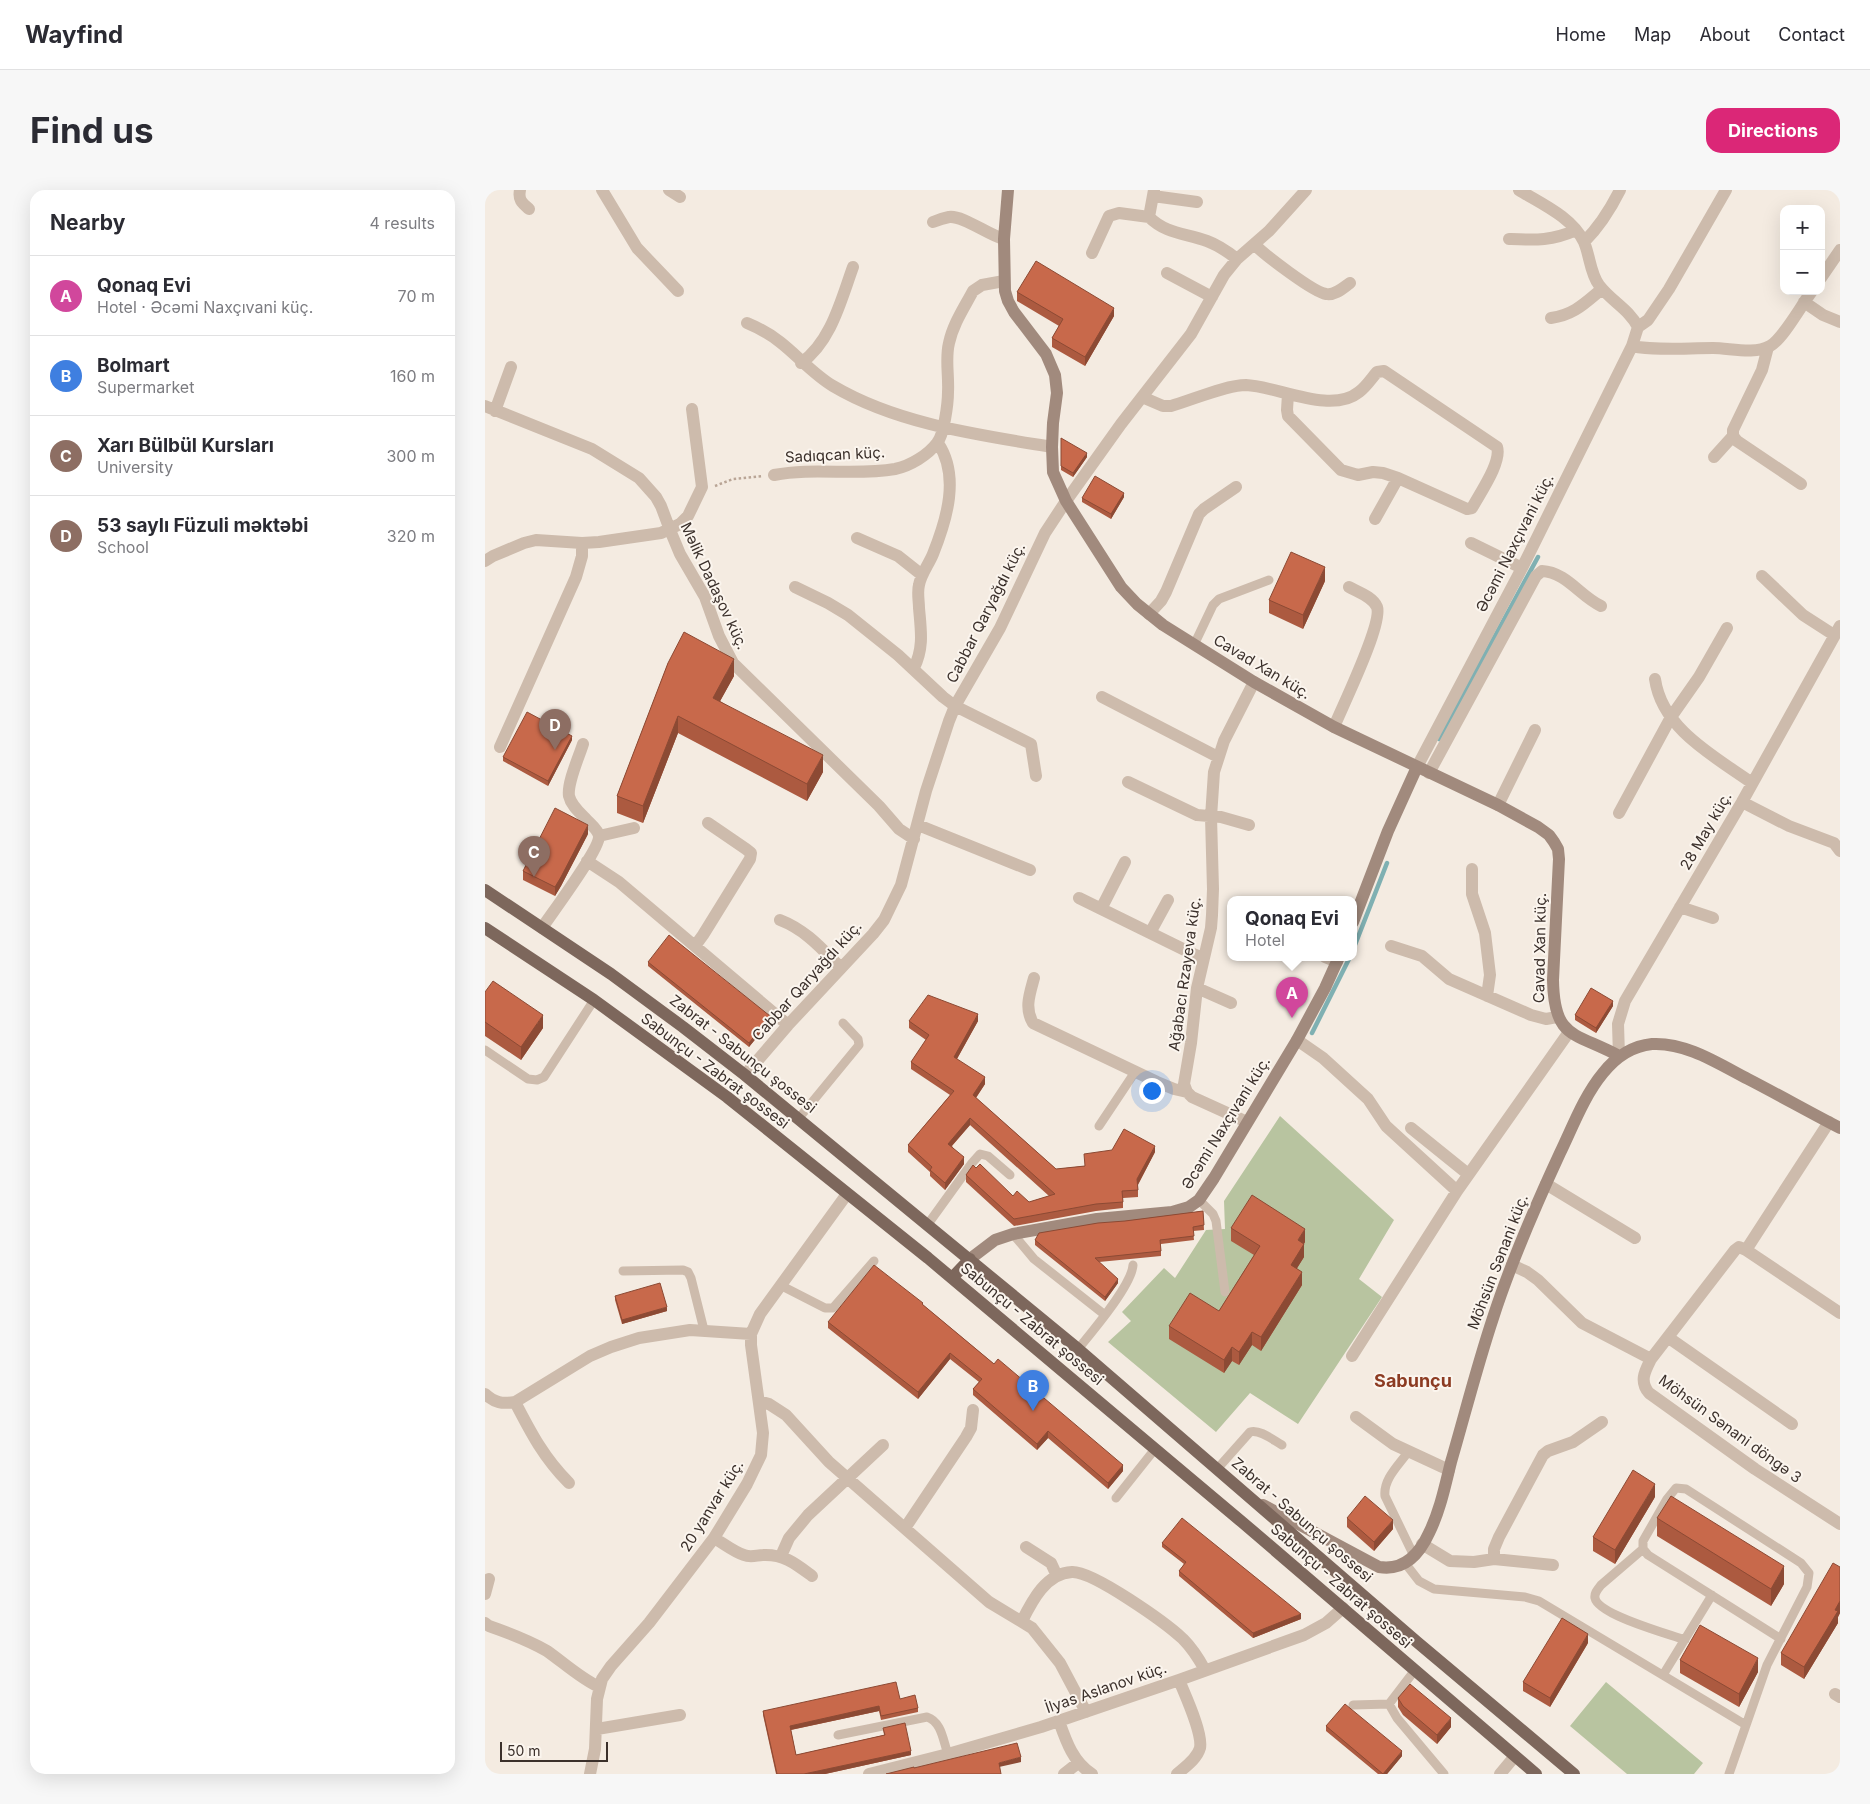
<!DOCTYPE html>
<meta charset="utf-8">
<style>
body{margin:0;font-family:Inter,sans-serif;background:#f7f7f7;color:#2b2b33}
.controls{position:absolute;right:15px;top:15px;display:grid;overflow:hidden;border-radius:10px;box-shadow:0 5px 20px #0002}
.controls button{width:45px;height:45px;display:grid;place-items:center;padding:0;border:0;border-bottom:1px solid #e1e1e2;background:#fff;color:#2b2b33;font:25px sans-serif}
.scale{position:absolute;left:15px;bottom:12px;width:108px;box-sizing:border-box;padding-left:5px;border:2px solid #3b302b;border-top:0;font-size:14px;line-height:18px;white-space:nowrap;color:#3b302b;-webkit-text-stroke:4px #fbf5ee;paint-order:stroke}
.you{position:absolute;left:666px;top:900px;width:18px;height:18px;margin:-12px;border:4px solid #fff;border-radius:50%;background:#1a73e8;box-shadow:0 0 0 8px #1a73e833}
.badge{display:grid;place-items:center;width:32px;height:32px;border-radius:50%;background:#db2777;color:#fff;font-size:16px;font-weight:700}
.pin{position:absolute;translate:-50% -41px;filter:drop-shadow(0 1px 2px #0008)}
.pin::after{content:'';position:absolute;top:26px;width:18px;height:15px;background:inherit;clip-path:polygon(0 0,100% 0,50% 100%)}
.popup{position:absolute;left:742px;top:706px;width:130px;height:65px;box-sizing:border-box;display:grid;place-content:center;border-radius:10px;background:#fff;filter:drop-shadow(0 1px 4px #0005);font-size:16px;white-space:nowrap;color:#7c7c81}
.popup b{font-size:19px;color:#2b2b33}
.popup::after{content:'';position:absolute;left:50%;top:100%;margin-left:-10px;border:10px solid transparent;border-top-color:#fff}
.list{margin:0;padding:0;list-style:none}
h2{display:flex;justify-content:space-between;align-items:center;height:65px;margin:0;padding:0 20px;font-size:21px}
h2 small{font-size:16px;font-weight:400;color:#7c7c81}
.list li{display:grid;grid-template-columns:32px 1fr auto;gap:15px;align-items:center;box-sizing:border-box;height:80px;padding:0 20px;border-top:1px solid #e1e1e2}
.list b{display:block;font-size:19px;white-space:nowrap}
.list p{margin:0;font-size:16px;white-space:nowrap;color:#7c7c81}
.list em{font-size:16px;font-style:normal;color:#7c7c81}
.map{position:relative;flex:none;width:1355px;height:1584px;overflow:hidden;border-radius:15px}
header{display:flex;align-items:center;gap:30px;box-sizing:border-box;height:70px;padding:0 25px;background:#fff;border-bottom:1px solid #e1e1e2}
header strong{font-size:24px}
nav{display:flex;gap:28px;margin-inline-start:auto;font-size:18px}
.intro{display:flex;align-items:center;justify-content:space-between;box-sizing:border-box;height:120px;padding:0 30px}
h1{margin:0;font-size:35px}
.button{padding:12px 22px;border-radius:15px;background:#db2777;color:#fff;font-size:18px;font-weight:700}
main{display:flex;gap:30px;padding:0 30px}
aside{flex:1;background:#fff;border-radius:15px;box-shadow:0 5px 20px #0002}
.map>svg:first-child{display:block}
</style>
<header>
<strong>Wayfind</strong>
<nav><a>Home</a><a>Map</a><a>About</a><a>Contact</a></nav>
</header>
<div class="intro"><h1>Find us</h1><a class="button">Directions</a></div>
<main>
<aside>
<h2>Nearby<small>4 results</small></h2>
<ul class="list">
<li><span class="badge" style="background:#d1479c">A</span><div><b>Qonaq Evi</b><p>Hotel · Əcəmi Naxçıvani küç.</p></div><em>70 m</em></li>
<li><span class="badge" style="background:#3f7fe0">B</span><div><b>Bolmart</b><p>Supermarket</p></div><em>160 m</em></li>
<li><span class="badge" style="background:#8d6e63">C</span><div><b>Xarı Bülbül Kursları</b><p>University</p></div><em>300 m</em></li>
<li><span class="badge" style="background:#8d6e63">D</span><div><b>53 saylı Füzuli məktəbi</b><p>School</p></div><em>320 m</em></li>
</ul>
</aside>
<div class="map">
<svg width="1355" height="1584" viewBox="0 0 1355 1584">
<rect width="100%" height="100%" fill="#f4ebe1"/>
<!-- green -->
<path fill="#b8c4a0" d="M795 926 909 1030 874 1089 897 1107 813 1234 765 1203 731 1242 623 1152 646 1131 637 1122 679 1078 690 1088 721 1040 740 1039 739 1011Z
M1121 1492 1218 1573 1209 1584H1142L1085 1536Z"/>
<g fill="none" stroke-linecap="round" stroke-linejoin="round">
<!-- stream -->
<path stroke="#7fb0b2" stroke-width="4.5" d="M954 549 1053 367
M868 760 902 673
M827 843 865 767"/>
<!-- path -->
<path stroke="#b9a596" stroke-width="2.5" stroke-dasharray="2.5 2.5" stroke-linecap="butt" d="M230 296 248 289 278 286"/>
<!-- lane -->
<path stroke="#cdbbac" stroke-width="9" d="M709 455 728 415 734 409 784 390
M0 860 43 889 52 890 59 887 109 810
M314 928 374 855 373 849 358 833
M614 936 650 882
M714 1010 728 1024 731 1031 740 1102
M443 1034 487 973 495 964 503 966 525 985
M528 1044 549 1069 620 1125
M138 1081 198 1080 203 1082 206 1088 219 1140
M295 1095 340 1118H348L389 1071
M593 1159C607 1142 647 1095 648 1075
M923 1262C914 1275 898 1289 900 1306L929 1366
M733 1278 765 1242C775 1239 788 1250 797 1255
M631 1308 670 1259
M1158 1359 1116 1395C1113 1399 1109 1403 1110 1408 1113 1425 1184 1444 1200 1450
M920 1373 934 1391 949 1399 1040 1407 1054 1411 1261 1535
M930 1480 904 1514 912 1528 959 1584
M1178 1485 1227 1405
M868 1515 904 1514
M353 1545 442 1527C457 1532 458 1551 463 1564
M1244 1584 1282 1475 1322 1397 1324 1383 1316 1373 1201 1299 1191 1298 1182 1309 1158 1351V1359L1163 1365 1296 1449"/>
<!-- street -->
<path stroke="#cdbbac" stroke-width="12" d="M35 0C33 10 37 13 44 19
M117 0 152 58 193 101
M184 0 195 7
M669 0 664 27C681 44 700 43 722 51 733 55 743 62 752 69
M1034 0C1057 14 1087 27 1099 52 1105 66 1105 83 1114 95 1126 111 1144 119 1153 137
M668 6 712 12
M448 32C453 30 459 28 464 27 478 25 503 45 519 49
M1024 49C1050 50 1067 51 1091 40
M1099 52C1115 36 1125 20 1135 0
M770 55C780 65 828 102 841 104 850 106 859 97 865 93
M607 63 624 26 634 23 664 27
M682 83 727 107
M1336 88 1355 60
M1319 112 1338 125 1355 132
M1066 128C1089 125 1100 113 1117 99
M262 133C274 138 285 144 295 152 313 166 328 184 348 196 412 234 494 245 567 257
M1147 156C1173 161 1201 158 1228 158 1245 158 1269 165 1285 156 1298 149 1317 114 1327 101
M1283 157 1277 180 1248 240V246L1252 251 1316 294
M316 173C346 152 356 110 368 77
M657 207 678 216H686C707 210 741 195 761 195 792 196 846 225 874 202 881 197 886 189 892 182L899 181 1012 257C1017 272 995 303 987 318L982 319 913 288 898 283 888 282 873 285 856 280 803 226 802 220 803 204
M0 216 107 259 154 288 171 307 176 316 185 340 195 364 220 407 234 446 248 473 394 616 414 639 429 649
M10 221 26 177
M1229 267 1248 246
M289 285C329 277 370 286 410 279 425 276 443 265 452 253 459 245 463 213 463 202 464 185 460 169 464 153 468 134 479 118 488 101L497 95 519 91
M890 329 913 288
M372 348 413 366 437 385
M986 353 1037 378
M0 371 8 366 39 353 51 350 97 353 114 352 176 343 195 334 203 326 217 297 207 219
M1277 386 1318 425 1349 445
M310 397 343 413 363 425 413 465 458 507 470 516 546 554 551 586
M664 424 676 411 681 402 714 324 719 319 751 297
M429 478C439 457 436 441 434 418 434 411 432 402 434 395 436 384 444 374 448 364 462 329 475 286 453 253
M1170 489C1177 539 1229 566 1267 593
M617 507 733 567
M849 537C857 517 898 434 892 417 888 407 873 402 864 397
M15 557 91 387 97 366V353
M932 577 1037 378 1147 156 1153 137 1163 130 1184 99 1241 0
M944 583 1051 386 1057 381C1081 382 1096 407 1116 416
M643 592 712 625 736 627 764 635
M1257 612 1304 636 1349 653 1355 661
M1013 615 1050 540
M1134 623 1186 527 1214 487 1242 438
M433 635 545 680
M114 646 149 638
M102 671 134 692 303 835
M987 679V704L1000 743 1005 785 1002 806
M594 708 706 763 718 768
M1195 717 1228 728
M616 719 640 672
M295 730C321 740 337 759 356 778
M57 738C67 723 115 659 114 646 113 639 104 633 100 628 94 622 86 615 84 606 82 593 94 567 98 554
M665 743 683 710
M210 756 218 745 265 669 266 663 261 659 223 633
M906 756 937 766 964 789 1046 825 1061 829 1072 827
M840 767 852 772
M549 788C545 803 539 818 548 833L672 892 689 899 702 902
M712 798 746 813
M812 850 838 868 883 909 901 936 972 1001
M1134 866 1133 834 1140 811 1257 612 1355 436
M260 885 303 835 388 744 399 730 416 695 441 601 464 531 470 516 515 438 560 343 581 311 636 234 706 144 739 85 752 69 784 41 821 0
M762 932 707 907 702 902 699 894 706 853 712 798 726 738 727 725 728 699 726 627 729 582 739 551 769 492
M926 938 983 984
M1061 994 1150 1048
M1261 1060 1344 932
M1027 1075 1042 1082 1053 1090 1097 1133 1166 1169C1160 1181 1154 1191 1164 1203L1270 1279 1355 1334
M1184 1148 1307 1234
M867 1166 972 1001 1084 842
M1166 1169 1250 1060 1254 1057 1261 1060 1355 1123
M0 1204C10 1213 17 1214 30 1212L105 1166 126 1157 154 1148 205 1140 266 1144
M274 1211 284 1214 301 1225 344 1272 504 1412 547 1438 575 1473 601 1522
M30 1212C46 1243 59 1268 84 1293
M871 1227 908 1254 964 1280
M420 1338 481 1247 486 1238 488 1220
M229 1348C238 1353 249 1362 259 1365 266 1368 272 1365 278 1365 299 1364 311 1374 327 1386
M937 1354 965 1371 989 1372 1009 1369V1359L1014 1347 1058 1265 1063 1261 1088 1252 1117 1232
M541 1357 566 1373 572 1386
M296 1366 304 1348 323 1325 398 1255
M1009 1369 1068 1375
M0 1404 4 1389
M537 1431C547 1411 561 1383 587 1382 608 1381 681 1433 698 1449 707 1458 714 1469 720 1480
M0 1433 4 1436C24 1443 43 1450 62 1461 79 1473 95 1488 114 1497
M1350 1504 1355 1507
M574 1531C581 1551 588 1572 607 1584
M112 1539 195 1525
M105 1584 110 1559 112 1509 117 1489 126 1476 164 1433 229 1348 262 1294 276 1265 278 1243 266 1155V1144L275 1124 362 1004
M384 1584 463 1564 556 1537 694 1490 819 1445 841 1433 858 1418
M579 1584 593 1573
M692 1584C700 1577 712 1569 715 1558 718 1543 700 1505 694 1490
M1015 1584 1030 1566"/>
<!-- secondary -->
<path stroke="#a18a7d" stroke-width="12" d="M523 0 519 49 520 101 523 111 529 122 561 164 570 185 572 203 568 233 567 257 568 282 581 311 636 397 652 414 678 435 769 492 849 537 1013 615 1053 637 1064 645 1069 652 1073 659 1074 669 1068 790C1069 850 1090 842 1134 866
M868 732 903 641 932 577
M485 1069 510 1050 528 1044 612 1029 687 1022 704 1017 714 1010 729 988 812 850 840 798 854 767
M778 1315 894 1377C919 1381 934 1365 944 1343 955 1321 960 1296 966 1272 980 1224 992 1176 1008 1128 1026 1072 1050 1017 1075 963 1088 936 1099 906 1118 883 1130 868 1147 856 1167 854 1201 852 1234 874 1263 889 1294 905 1324 922 1355 938"/>
<!-- primary -->
<path stroke="#7d675c" stroke-width="12" d="M0 700 126 784 198 837 260 885 593 1159 932 1452 1089 1584
M0 738 109 810 242 907 443 1068 757 1332 1051 1584
M467 1088 485 1069"/>
</g>
<!-- wall -->
<path fill="#ac5a40" d="M532 102 629 126 600 176 567 157V148L574 136 532 111Z
M576 248 602 267 588 287 576 280Z
M639 307 626 329 597 312V308Z
M840 391 818 439 784 423V410Z
M183 473 249 486 235 511 338 582 322 611 193 543 158 633 132 623V606Z
M87 550 63 596 18 571V567Z
M103 644 76 696 70 706 38 690V681Z
M163 772 285 831 264 857 163 776Z
M0 802 58 838 36 870 0 846Z
M1128 816 1111 843 1090 830V825Z
M424 831H493L472 869 500 894 491 908 571 979 599 976 670 962 653 995V1007L638 1008V1018L611 1021 529 1036 481 992V985L528 1006 544 1012 564 1006 485 935 467 956 479 974 460 1000 445 986V982L423 962V955L465 905 426 879V872L441 850 424 838Z
M718 1021 719 1040 708 1041 709 1050 676 1054V1066L614 1072 633 1093 620 1111 550 1055V1050L640 1031Z
M746 1038 820 1052 819 1054V1067L812 1078 817 1095 776 1161 767 1155 754 1175 747 1171 739 1183 684 1149V1136L734 1121 769 1065 746 1051Z
M130 1106 182 1121 137 1134 130 1110Z
M438 1115 638 1281 623 1299 563 1248 552 1260 488 1205V1199L494 1192 465 1169 433 1209 343 1138V1132Z
M1170 1307 1130 1374 1108 1361V1347Z
M862 1328 908 1339 889 1361 862 1337Z
M1172 1328 1299 1394 1286 1416 1172 1346Z
M677 1353 816 1429 768 1448 694 1386V1381L699 1374 677 1357Z
M1355 1377V1423L1353 1427V1433L1319 1489 1296 1475V1463Z
M1103 1453 1065 1517 1038 1501V1492Z
M1195 1470 1273 1482 1254 1517 1195 1483Z
M913 1508 966 1537 952 1554 918 1525 913 1517Z
M415 1509 433 1518V1522L396 1530 394 1521 306 1540 311 1565 399 1545 398 1538 426 1565 340 1584H291L278 1525V1521Z
M841 1536 917 1566 902 1584H893L841 1541Z"/>
<!-- shaded-wall -->
<path fill="#8c4a34" d="M629 118V126L600 176V167Z
M602 263V267L588 287V283Z
M639 303V307L626 329V324Z
M840 377V391L818 439V425Z
M249 469V486L228 524V508Z
M193 526V543L158 633V616Z
M87 546V550L63 596V591Z
M338 565V582L322 611V594Z
M103 635V644L76 696 70 706V697Z
M1128 811V816L1111 843V838Z
M493 824V831L469 874V867Z
M58 825V838L36 870V857Z
M285 826V831L264 857V853Z
M500 887V894L488 912V905Z
M485 928V935L463 960V954Z
M670 956V962L652 996V989Z
M479 967V974L460 1000V993Z
M820 1039V1052L813 1063V1050Z
M819 1054V1067L806 1088V1075Z
M817 1082V1095L776 1161V1147Z
M633 1089V1093L620 1111V1107Z
M182 1117V1121L137 1134V1130Z
M767 1142V1155L754 1175V1162Z
M747 1157V1171L739 1183V1170Z
M465 1163V1169L433 1209V1202Z
M563 1241V1248L552 1260V1254Z
M638 1275V1281L623 1299V1293Z
M1170 1294V1307L1130 1374V1360Z
M908 1330V1339L889 1361V1352Z
M1299 1376V1394L1286 1416V1399Z
M1355 1411V1423L1353 1427V1433L1319 1489V1477Z
M816 1424V1429L768 1448V1443Z
M1103 1444V1453L1065 1517V1508Z
M1273 1468V1482L1254 1517V1504Z
M394 1516V1521L305 1540V1536Z
M966 1528V1537L952 1554V1545Z
M426 1561V1565L340 1584H319Z
M917 1561V1566L902 1584H898Z
M536 1567V1572L514 1577V1573Z"/>
<!-- building -->
<path fill="#c8694b" stroke="#8c4a34" d="M551 71 629 118 600 167 567 148 578 129 532 102Z
M576 248 602 263 588 283 576 276Z
M610 286 639 303 626 324 597 308Z
M806 362 840 377 818 425 784 410Z
M199 442 249 469 228 508 338 565 322 594 193 526 158 616 132 606 183 473Z
M42 522 87 546 63 591 18 567Z
M70 618 103 635 76 687 70 697 38 681Z
M184 745 285 826 264 853 163 772Z
M8 791 58 825 36 857 0 832V802Z
M1106 798 1128 811 1111 838 1090 825Z
M443 805 493 824 469 867 500 887 488 905 571 979 600 976 599 964 627 960 639 939 670 956 652 989 653 1000 637 1001 638 1012 611 1014 529 1029 481 985 488 975 491 978 495 974 528 1006 532 1001 544 1012 570 1004 485 928 463 954 479 967 460 993 445 980 447 977 423 955 469 901 426 872 444 845 424 831Z
M767 1005 820 1039 813 1050 819 1054 806 1075 817 1082 776 1147 767 1142 754 1162 747 1157 739 1170 684 1136 705 1103 734 1121 775 1056 746 1038Z
M718 1021 719 1035 708 1037 709 1046 675 1050 676 1061 610 1068 633 1089 620 1107 550 1050 554 1043 613 1033 640 1031Z
M389 1075 438 1113 437 1114 509 1174 513 1169 638 1275 623 1293 563 1241 552 1254 488 1199 497 1189 465 1163 433 1202 343 1132Z
M175 1093 182 1117 137 1130 130 1106Z
M1148 1280 1170 1294 1130 1360 1108 1347Z
M880 1306 908 1330 889 1352 862 1328Z
M1186 1306 1299 1376 1286 1399 1172 1328Z
M697 1328 816 1424 768 1443 694 1381 701 1372 677 1353Z
M1348 1373 1355 1377V1411L1350 1420 1353 1421 1319 1477 1296 1463Z
M1077 1428 1103 1444 1065 1508 1038 1492Z
M1215 1435 1273 1468 1254 1504 1195 1470Z
M411 1492 415 1509 430 1505 433 1518 396 1526 394 1516 305 1536 311 1565 400 1545 398 1538 420 1533 426 1561 319 1584H292L278 1521Z
M925 1494 966 1528 952 1545 918 1516 913 1508Z
M860 1514 917 1561 898 1584 841 1536Z
M532 1553 536 1567 514 1573 516 1584H401L429 1577V1578Z"/>
<g text-anchor="middle" stroke-width="4" stroke-linejoin="round" paint-order="stroke">
<!-- street labels -->
<g font-size="15" fill="#3b302b" stroke="#fbf5ee">
<text transform="translate(350 265) rotate(-3)" y="5">Sadıqcan küç.</text>
<text transform="translate(1030 353) rotate(-63)" y="5">Əcəmi Naxçıvani küç.</text>
<text transform="translate(229 396) rotate(65)" y="5">Məlik Dadaşov küç.</text>
<text transform="translate(501 423) rotate(-63)" y="5">Cabbar Qaryağdı küç.</text>
<text transform="translate(777 477) rotate(31)" y="5">Cavad Xan küç.</text>
<text transform="translate(1221 641) rotate(-60)" y="5">28 May küç.</text>
<text transform="translate(1055 758) rotate(-89)" y="5">Cavad Xan küç.</text>
<text transform="translate(700 784) rotate(-82)" y="5">Ağabacı Rzayeva küç.</text>
<text transform="translate(322 791) rotate(-48)" y="5">Cabbar Qaryağdı küç.</text>
<text transform="translate(258 864) rotate(38)" y="5">Zabrat - Sabunçu şossesi</text>
<text transform="translate(230 881) rotate(37)" y="5">Sabunçu - Zabrat şossesi</text>
<text transform="translate(741 933) rotate(-58)" y="5">Əcəmi Naxçıvani küç.</text>
<text transform="translate(1013 1072) rotate(-69)" y="5">Möhsün Sənani küç.</text>
<text transform="translate(547 1134) rotate(40)" y="5">Sabunçu - Zabrat şossesi</text>
<text transform="translate(1245 1239) rotate(36)" y="5">Möhsün Sənani döngə 3</text>
<text transform="translate(227 1316) rotate(-58)" y="5">20 yanvar küç.</text>
<text transform="translate(817 1330) rotate(41)" y="5">Zabrat - Sabunçu şossesi</text>
<text transform="translate(856 1396) rotate(41)" y="5">Sabunçu - Zabrat şossesi</text>
<text transform="translate(621 1498) rotate(-19)" y="5">İlyas Aslanov küç.</text>
</g>
<!-- quarter labels -->
<g font-size="18" font-weight="bold" fill="#8c3b22" stroke="#fbf5ee">
<text x="928" y="1197">Sabunçu</text>
</g>
</g>
</svg>
<div class="controls">
<button>+</button>
<button>−</button>
</div>
<div class="scale">50 m</div>
<div class="you"></div>
<div class="pin badge" style="left:807px;top:828px;background:#d1479c">A</div>
<div class="popup"><b>Qonaq Evi</b>Hotel</div>
<div class="pin badge" style="left:548px;top:1221px;background:#3f7fe0">B</div>
<div class="pin badge" style="left:49px;top:687px;background:#8d6e63">C</div>
<div class="pin badge" style="left:70px;top:560px;background:#8d6e63">D</div>
</div>
</main>
